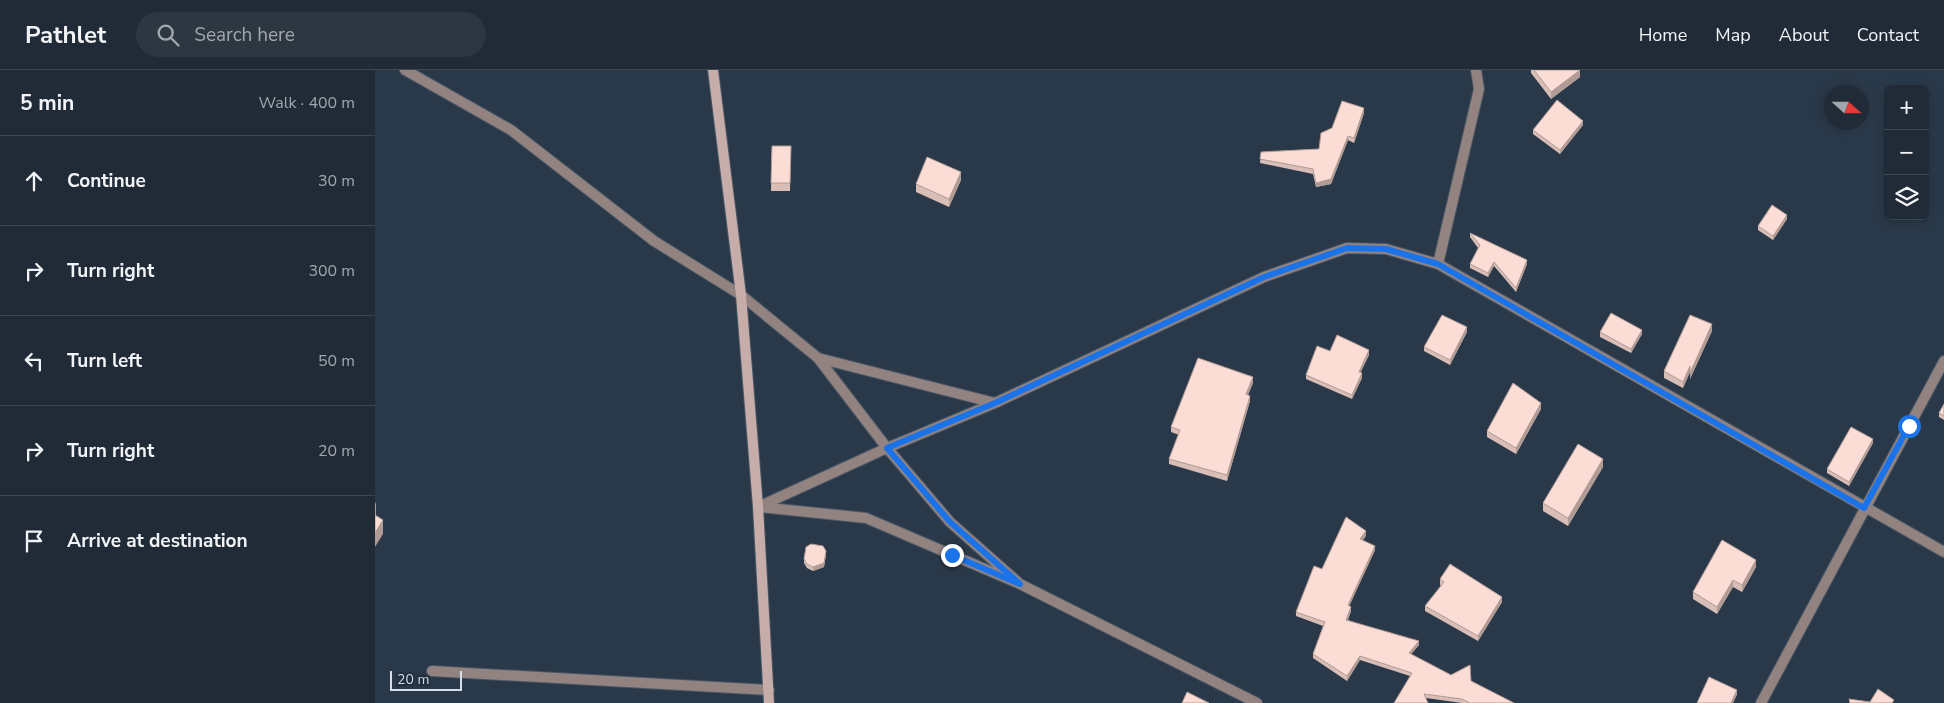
<!DOCTYPE html>
<meta charset="utf-8">
<style>
body{margin:0;font-family:"Nunito Sans",sans-serif;background:#2d3742;color:#f1f3f6}
.controls{position:absolute;right:15px;top:15px;display:grid;overflow:hidden;border-radius:8px;box-shadow:0 2px 8px #0003}
.controls button{width:45px;height:45px;display:grid;place-items:center;padding:0;border:0;border-bottom:1px solid #3d4752;background:#202b37;color:#f1f3f6;font:25px sans-serif}
.compass{position:absolute;left:1449px;top:15px;width:45px;height:45px;border-radius:50%;background:#202b37;box-shadow:0 2px 8px #0003;rotate:111deg}
.scale{position:absolute;left:15px;bottom:12px;width:72px;box-sizing:border-box;padding-left:5px;border:2px solid #d4dde8;border-top:0;font-size:14px;line-height:18px;white-space:nowrap;color:#d4dde8;-webkit-text-stroke:4px #202e3e;paint-order:stroke}
.stop{position:absolute;width:15px;height:15px;margin:-11px;border:4px solid #1a73e8;border-radius:50%;background:#fff}
.stop.end{background:#1a73e8;border-color:#fff;box-shadow:0 1px 5px #0008}
.list{margin:0;padding:0;list-style:none}
h2{display:flex;justify-content:space-between;align-items:center;height:65px;margin:0;padding:0 20px;font-size:21px}
h2 small{font-size:16px;font-weight:400;color:#a2a7ad}
.list li{display:grid;grid-template-columns:32px 1fr auto;gap:15px;align-items:center;box-sizing:border-box;height:90px;padding:0 20px;border-top:1px solid #3d4752}
.list b{display:block;font-size:19px;white-space:nowrap}
.list em{font-size:16px;font-style:normal;color:#a2a7ad}
.icon{flex:none;width:28px;height:28px;fill:none;stroke:currentColor;stroke-width:2;stroke-linecap:round;stroke-linejoin:round}
.map{position:relative;flex:none;width:1569px;height:633px;overflow:hidden}
header{display:flex;align-items:center;gap:30px;box-sizing:border-box;height:70px;padding:0 25px;background:#202b37;border-bottom:1px solid #3d4752}
header strong{font-size:24px}
nav{display:flex;gap:28px;margin-inline-start:auto;font-size:18px}
.search{width:350px;height:45px;background:#2d3742;display:flex;align-items:center;gap:12px;box-sizing:border-box;padding:0 18px;border-radius:28px;color:#a2a7ad;font-size:19px}
main{display:flex}
aside{flex:1;background:#202b37}
.map>svg:first-child{display:block}
</style>
<header>
<strong>Pathlet</strong>
<div class="search"><svg class="icon" aria-label="search" viewBox="0 0 24 24"><circle cx="10" cy="10" r="6"/><path d="M15 15l6 6"/></svg>Search here</div>
<nav><a>Home</a><a>Map</a><a>About</a><a>Contact</a></nav>
</header>
<main>
<aside>
<h2>5 min<small>Walk · 400 m</small></h2>
<ul class="list">
<li><svg class="icon" aria-label="ahead" viewBox="0 0 24 24"><path d="M12 20V5M6 11l6-6 6 6"/></svg><div><b>Continue</b></div><em>30 m</em></li>
<li><svg class="icon" aria-label="right" viewBox="0 0 24 24"><path d="M7 20v-9h11M14 6l5 5-5 5"/></svg><div><b>Turn right</b></div><em>300 m</em></li>
<li><svg class="icon" aria-label="left" viewBox="0 0 24 24"><path d="M17 20v-9H6M10 6l-5 5 5 5"/></svg><div><b>Turn left</b></div><em>50 m</em></li>
<li><svg class="icon" aria-label="right" viewBox="0 0 24 24"><path d="M7 20v-9h11M14 6l5 5-5 5"/></svg><div><b>Turn right</b></div><em>20 m</em></li>
<li><svg class="icon" aria-label="arrive" viewBox="0 0 24 24"><path d="M6 21V4h12l-3 4 3 4H6"/></svg><div><b>Arrive at destination</b></div></li>
</ul>
</aside>
<div class="map">
<svg width="1569" height="633" viewBox="0 0 1569 633">
<rect width="100%" height="100%" fill="#2a3949"/>
<g fill="none" stroke-linecap="round" stroke-linejoin="round">
<defs>
<path id="service" d="M57 601 394 620"/>
<path id="minor" d="M30 0 136 60 279 171 366 225 443 288 512 378 575 452 645 514
M1063 194 1104 19 1101 0
M443 288 620 333
M383 437 512 378 620 333 889 207 972 178 1011 179 1063 194 1569 482
M385 437 491 448 645 514 882 633
M1386 633 1569 291"/>
<path id="secondary" d="M338 0 366 225 383 437 394 633"/>
</defs>
<!-- service casing -->
<use href="#service" stroke="#495766" stroke-width="12"/>
<!-- minor casing -->
<use href="#minor" stroke="#495766" stroke-width="12"/>
<!-- secondary casing -->
<use href="#secondary" stroke="#495766" stroke-width="12"/>
<!-- service -->
<use href="#service" stroke="#938380" stroke-width="10"/>
<!-- minor -->
<use href="#minor" stroke="#938380" stroke-width="10"/>
<!-- secondary -->
<use href="#secondary" stroke="#c7ada9" stroke-width="10"/>
</g>
<!-- wall -->
<path fill="#d8beb7" d="M1156 0H1205V7L1176 29 1156 3Z
M989 43 979 73 973 70 956 114 941 117 938 104 885 93 886 82 944 79Z
M1208 55 1185 84 1158 64V60Z
M397 76H416L415 121H396Z
M586 110 574 137 541 122V114Z
M1412 149 1398 170 1383 160V156Z
M1095 163 1152 194 1141 222 1119 196 1113 207 1095 198V194L1103 178 1095 167Z
M1337 261 1315 309V302L1308 318 1289 308V301Z
M1092 262 1075 295 1049 281V277Z
M1225 262 1267 264 1256 283 1225 267Z
M955 281 994 285 985 303 987 308 977 329 931 309V305Z
M878 313 873 325 875 331 852 411 794 394V389L804 365 796 362V357Z
M1569 334V350L1564 347V343Z
M1166 339 1141 384 1112 367V361Z
M1498 373 1474 416 1452 403V399Z
M1228 397 1193 456 1168 441V433Z
M991 466 988 470 1000 480 974 536 976 541 973 550 1044 575 1036 584 1076 605 1096 611 1139 633H1087L1051 628 1035 606 985 590 972 611 938 588V584L948 556 921 546V542L947 499Z
M451 485 449 497 438 501 432 498 429 493V489Z
M1381 497 1367 522 1358 517 1342 544 1318 529V522Z
M1065 509 1127 532 1103 571 1050 541V536L1066 516 1065 515Z"/>
<!-- shaded-wall -->
<path fill="#b09b95" d="M1205 0V7L1176 29V22Z
M989 38V43L979 73V68Z
M1208 51V55L1185 84V80Z
M973 66V70L956 114 941 117V113Z
M586 102V110L574 137V129Z
M1412 145V149L1398 170V166Z
M1152 190V194L1141 222V218Z
M1119 192V196L1113 207V203Z
M1337 254V261L1315 309V303Z
M1092 257V262L1075 295V290Z
M1267 260V264L1256 283V279Z
M994 280V285L984 306V302Z
M1315 296V302L1308 318V312Z
M987 303V308L977 329V325Z
M878 307V313L871 329V324Z
M875 326V331L852 411V405Z
M1166 333V339L1141 384V378Z
M1498 369V373L1474 416V412Z
M1228 389V397L1193 456V448Z
M1 432V446L0 448V434Z
M8 450V464L0 477V463Z
M991 461V466L985 473V469Z
M1000 476V480L973 539V535Z
M451 481 449 497 438 501V497Z
M1381 490V497L1367 522V515Z
M1358 510V517L1342 544V537Z
M1127 527V532L1103 571V566Z
M976 537V541L971 554V550Z
M1044 571V575L1034 587V583Z
M985 586V590L972 611V606Z
M1362 620V625L1358 633H1356Z"/>
<!-- building -->
<path fill="#fbddd5" stroke="#b09b95" d="M1159 0H1205L1176 22Z
M1182 30 1208 51 1185 80 1158 60Z
M967 31 989 38 979 68 973 66 956 109 941 113 938 99 885 89 886 82 944 79 946 63 957 58Z
M397 76H416L415 113H396Z
M552 87 586 102 574 129 541 114Z
M1397 135 1412 145 1398 166 1383 156Z
M1095 163 1152 190 1141 218 1119 192 1113 203 1095 194 1105 175Z
M1236 243 1267 260 1256 279 1225 262Z
M1067 245 1092 257 1075 290 1049 277Z
M1315 245 1337 254 1315 303V296L1308 312 1289 301Z
M962 265 994 280 984 302 987 303 977 325 931 305 942 276 955 281Z
M823 288 878 307 871 324 875 326 852 405 794 389 805 360 796 357Z
M1138 313 1166 333 1141 378 1112 361Z
M1569 334V346L1564 343Z
M1476 357 1498 369 1474 412 1452 399Z
M1203 374 1228 389 1193 448 1168 433Z
M0 445 8 450 0 463Z
M971 447 991 461 985 469 1000 476 973 535 976 537 971 550 1044 571 1034 583 1076 605 1095 595 1096 611 1139 633H1095L1087 629 1049 624 1053 633H1019L1037 603 985 586 972 606 938 584 950 552 921 542 939 496 947 499Z
M1347 470 1381 490 1367 515 1358 510 1342 537 1318 522Z
M436 474 448 476 451 481 449 493 438 497 432 494 429 489 431 477Z
M1075 494 1127 527 1103 566 1050 536 1069 512 1065 509Z
M1334 607 1362 620 1356 633H1322Z
M1503 619 1519 630 1517 633H1475L1474 629 1495 632Z
M812 622 834 633H807Z"/>
<g fill="none" stroke-linecap="round" stroke-linejoin="round">
<!-- route -->
<path stroke="#1a73e8" stroke-width="6" d="M577 485 645 514 575 452 512 378 620 333 889 207 972 178 1011 179 1063 194 1489 438 1534 356"/>
</g>
</svg>
<div class="controls">
<button>+</button>
<button>−</button>
<button><svg class="icon" aria-label="layers" viewBox="0 0 24 24"><path d="M12 4l9 5-9 5-9-5zM3 14l9 5 9-5"/></svg></button>
</div>
<svg class="compass" viewBox="-18 -18 36 36"><path d="M0-13l5 13h-10z" fill="#e53935"/><path d="M0 13l5-13h-10z" fill="#a2a7ad"/></svg>
<div class="scale">20 m</div>
<div class="stop" style="left:1534px;top:356px"></div>
<div class="stop end" style="left:577px;top:485px"></div>
</div>
</main>
